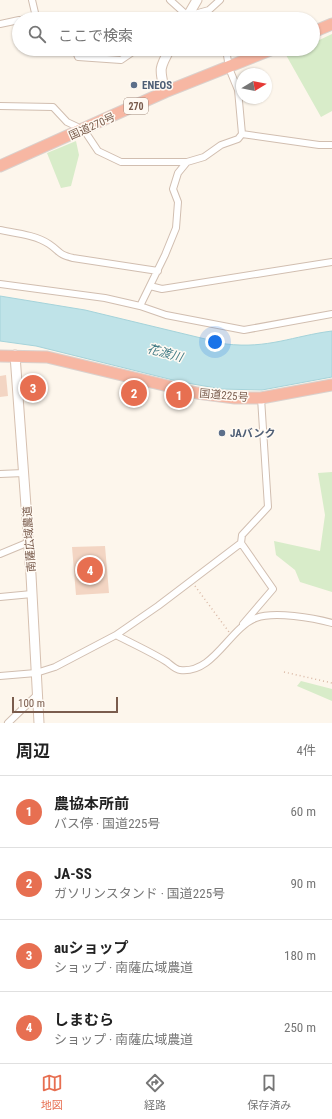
<!DOCTYPE html>
<html lang="ja">
<meta charset="utf-8">
<style>
body{margin:0;font-family:"Roboto Condensed","Noto Sans JP",sans-serif;background:#f6f6f6;color:#222}
.compass{position:absolute;left:236px;top:68px;width:36px;height:36px;border-radius:50%;background:#fff;box-shadow:0 1px 3px #0004;rotate:80deg}
.scale{position:absolute;left:12px;bottom:10px;width:106px;box-sizing:border-box;padding-left:4px;border:2px solid #7a5c4d;border-top:0;font-size:11px;line-height:14px;white-space:nowrap;color:#7a5c4d;-webkit-text-stroke:3px #fffaf3;paint-order:stroke}
.you{position:absolute;left:215px;top:342px;width:14px;height:14px;margin:-10px;border:3px solid #fff;border-radius:50%;background:#1a73e8;box-shadow:0 0 0 6px #1a73e833}
.badge{display:grid;place-items:center;width:26px;height:26px;border-radius:50%;background:#e76f51;color:#fff;font-size:13px;font-weight:700}
.pin{position:absolute;translate:-50% -50%;border:2px solid #fff;box-shadow:0 1px 4px #0006}
.list{margin:0;padding:0;list-style:none}
h2{display:flex;justify-content:space-between;align-items:center;height:52px;margin:0;padding:0 16px;font-size:17px}
h2 small{font-size:13px;font-weight:400;color:#767676}
.list li{display:grid;grid-template-columns:26px 1fr auto;gap:12px;align-items:center;box-sizing:border-box;height:72px;padding:0 16px;border-top:1px solid #e0e0e0}
.list b{display:block;font-size:15px;white-space:nowrap}
.list p{margin:0;font-size:13px;white-space:nowrap;color:#767676}
.list em{font-size:13px;font-style:normal;color:#767676}
.icon{flex:none;width:22px;height:22px;fill:none;stroke:currentColor;stroke-width:2;stroke-linecap:round;stroke-linejoin:round}
.map{position:relative;flex:none;width:332px;height:723px;overflow:hidden}
.search{position:absolute;background:#fff;box-shadow:0 1px 3px #0004;left:12px;right:12px;top:12px;height:44px;display:flex;align-items:center;gap:10px;box-sizing:border-box;padding:0 14px;border-radius:22px;color:#767676;font-size:15px}
.sheet{height:340px;background:#fff}
nav{display:flex;justify-content:space-around;align-items:center;box-sizing:border-box;height:56px;border-top:1px solid #e0e0e0;background:#fff;font-size:11px;color:#767676}
nav a{display:grid;justify-items:center;gap:2px}
nav .on{color:#e76f51}
.map>svg:first-child{display:block}
</style>
<div class="map">
<svg width="332" height="723" viewBox="0 0 332 723">
<rect width="100%" height="100%" fill="#fdf6ec"/>
<!-- green -->
<path fill="#d8ecc9" d="M332 34V111L321 117 286 55 299 49H313V43Z
M76 141 79 155 71 186 61 188 47 153Z
M332 472V592L300 582 295 570 276 555 274 541 320 551 325 515 318 473Z
M301 681 332 689V701L297 686Z"/>
<!-- water -->
<path fill="#bfe3e8" stroke="#a5d3da" d="M0 296 85 310 226 344C268 349 293 336 332 331V377L262 390 222 389 181 382 36 346 0 341Z"/>
<!-- building -->
<path fill="#f3d5c3" d="M6 375 8 396 0 397V376Z
M105 546 109 593 76 595 72 547Z"/>
<g fill="none" stroke-linecap="round" stroke-linejoin="round">
<defs>
<path id="street" d="M32 0 36 17
M170 0 190 18
M187 16 209 10 220 0
M24 19 36 17 44 19
M0 24 19 20
M75 49 78 57 121 60 137 49
M0 106 53 107 67 122 84 130 98 151 121 162H187
M242 134 319 145H332
M0 230C15 233 36 235 49 244 61 252 57 254 73 258L158 271
M0 284 105 298 140 306 166 315 244 330 332 314
M150 286 162 289 332 262
M140 306 165 255 176 228 178 202 173 189 178 173 187 162 204 157 221 145 238 139 242 134 238 90 229 68 226 49
M0 474 24 473
M0 554 29 542
M0 597 32 594
M243 624 273 589 241 543 242 535 268 507 261 398
M116 635 158 606 241 543
M0 676 36 673 55 667 116 635C133 644 151 652 167 662 171 665 176 670 180 670 214 674 229 628 256 618 274 611 314 618 332 623
M8 723 37 695"/>
<path id="secondary" d="M186 19 197 0
M165 92C160 70 158 70 170 49
M15 355 31 575 39 723"/>
<path id="highway" d="M313 32 332 24
M0 166 165 92 273 49
M0 356 47 357 197 393 235 398H261L332 385"/>
</defs>
<!-- street casing -->
<use href="#street" stroke="#d1beb0" stroke-width="8"/>
<!-- secondary casing -->
<use href="#secondary" stroke="#d6c0b0" stroke-width="11"/>
<!-- highway casing -->
<use href="#highway" stroke="#dad1cd" stroke-width="13"/>
<!-- path -->
<path stroke="#d9b8a5" stroke-width="1.5" stroke-dasharray="1 3" stroke-linecap="butt" d="M195 586 229 632
M284 672 332 683"/>
<!-- street -->
<use href="#street" stroke="#fff" stroke-width="6"/>
<!-- secondary -->
<use href="#secondary" stroke="#fff" stroke-width="9"/>
<!-- highway -->
<use href="#highway" stroke="#f7b7a3" stroke-width="11"/>
</g>
<!-- markers -->
<g fill="#5c6f8a" stroke="#fffaf3" stroke-width="1.5">
<circle cx="134" cy="85" r="4"/>
<circle cx="222" cy="433" r="4"/>
</g>
<g text-anchor="middle" stroke-width="3" stroke-linejoin="round" paint-order="stroke">
<!-- shield labels -->
<rect fill="#fffaf3" stroke="#a28b7f" stroke-width="1" x="124" y="98" width="24" height="16" rx="3"/>
<g font-size="10" font-weight="bold" fill="#7a5c4d">
<text x="136" y="110">270</text>
</g>
<!-- service labels -->
<g font-size="11" font-weight="bold" fill="#4e5e75" stroke="#fffaf3" text-anchor="start">
<text x="142" y="89">ENEOS</text>
<text x="230" y="437">JAバンク</text>
</g>
<!-- street labels -->
<g font-size="11" fill="#7a5c4d" stroke="#fffaf3">
<text transform="translate(92 126) rotate(-24)" y="4">国道270号</text>
<text transform="translate(224 395) rotate(5)" y="4">国道225号</text>
<text transform="translate(29 539) rotate(-94)" y="4">南薩広域農道</text>
</g>
<!-- water labels -->
<g font-size="12" font-style="italic" fill="#437c86" stroke="#fffaf3">
<text transform="translate(165 353) rotate(15)" y="4">花渡川</text>
</g>
</g>
</svg>
<svg class="compass" viewBox="-18 -18 36 36"><path d="M0-13l5 13h-10z" fill="#e53935"/><path d="M0 13l5-13h-10z" fill="#767676"/></svg>
<div class="scale">100 m</div>
<div class="you"></div>
<div class="pin badge" style="left:179px;top:395px">1</div>
<div class="pin badge" style="left:134px;top:393px">2</div>
<div class="pin badge" style="left:33px;top:388px">3</div>
<div class="pin badge" style="left:90px;top:570px">4</div>
<div class="search"><svg class="icon" aria-label="search" viewBox="0 0 24 24"><circle cx="10" cy="10" r="6"/><path d="M15 15l6 6"/></svg>ここで検索</div>
</div>
<section class="sheet">
<h2>周辺<small>4件</small></h2>
<ul class="list">
<li><span class="badge">1</span><div><b>農協本所前</b><p>バス停 · 国道225号</p></div><em>60 m</em></li>
<li><span class="badge">2</span><div><b>JA-SS</b><p>ガソリンスタンド · 国道225号</p></div><em>90 m</em></li>
<li><span class="badge">3</span><div><b>auショップ</b><p>ショップ · 南薩広域農道</p></div><em>180 m</em></li>
<li><span class="badge">4</span><div><b>しまむら</b><p>ショップ · 南薩広域農道</p></div><em>250 m</em></li>
</ul>
</section>
<nav>
<a class="on"><svg class="icon" aria-label="map" viewBox="0 0 24 24"><path d="M3 6l6-2 6 2 6-2v14l-6 2-6-2-6 2zM9 4v14M15 6v14"/></svg>地図</a>
<a><svg class="icon" aria-label="directions" viewBox="0 0 24 24"><path d="M12 3l9 9-9 9-9-9zM9 14v-3h6M13 9l2 2-2 2"/></svg>経路</a>
<a><svg class="icon" aria-label="saved" viewBox="0 0 24 24"><path d="M7 4h10v16l-5-4-5 4z"/></svg>保存済み</a>
</nav>
